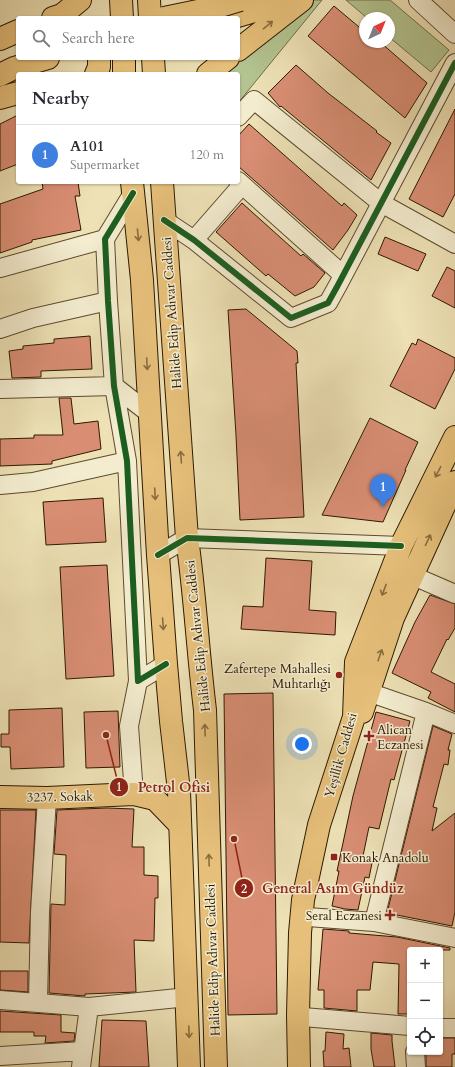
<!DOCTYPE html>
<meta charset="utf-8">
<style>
body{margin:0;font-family:Cardo,serif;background:#f2f2f3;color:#2b2b33}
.controls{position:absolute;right:12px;bottom:12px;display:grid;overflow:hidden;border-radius:4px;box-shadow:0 1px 3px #0004}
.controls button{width:36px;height:36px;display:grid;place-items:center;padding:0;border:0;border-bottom:1px solid #e1e1e2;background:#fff;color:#2b2b33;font:20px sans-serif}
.compass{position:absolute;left:359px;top:12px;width:36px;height:36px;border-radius:50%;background:#fff;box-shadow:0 1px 3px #0004;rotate:43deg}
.you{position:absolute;left:302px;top:744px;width:14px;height:14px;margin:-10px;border:3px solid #fff;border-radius:50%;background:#1a73e8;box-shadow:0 0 0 6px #1a73e833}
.badge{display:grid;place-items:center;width:26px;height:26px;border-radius:50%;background:#b45309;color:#fff;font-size:13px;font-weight:700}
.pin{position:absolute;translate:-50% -33px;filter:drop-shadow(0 1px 2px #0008)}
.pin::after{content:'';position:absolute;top:21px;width:14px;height:12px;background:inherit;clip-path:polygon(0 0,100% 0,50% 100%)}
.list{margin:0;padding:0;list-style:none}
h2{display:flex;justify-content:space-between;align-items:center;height:52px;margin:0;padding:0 16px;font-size:17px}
h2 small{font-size:13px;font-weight:400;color:#7c7c81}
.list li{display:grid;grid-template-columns:26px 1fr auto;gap:12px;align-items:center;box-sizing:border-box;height:60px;padding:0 16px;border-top:1px solid #e1e1e2}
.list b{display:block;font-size:15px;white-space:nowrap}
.list p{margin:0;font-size:13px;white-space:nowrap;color:#7c7c81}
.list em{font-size:13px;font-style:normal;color:#7c7c81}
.icon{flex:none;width:22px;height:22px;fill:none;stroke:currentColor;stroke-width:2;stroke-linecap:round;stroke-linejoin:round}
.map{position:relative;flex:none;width:455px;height:1067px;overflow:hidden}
.search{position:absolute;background:#fff;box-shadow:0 1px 3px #0004;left:16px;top:16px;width:224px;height:44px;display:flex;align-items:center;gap:10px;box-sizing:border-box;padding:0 14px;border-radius:4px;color:#7c7c81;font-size:15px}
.panel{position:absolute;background:#fff;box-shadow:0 1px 3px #0004;left:16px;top:72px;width:224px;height:112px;border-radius:4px}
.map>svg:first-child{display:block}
</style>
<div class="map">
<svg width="455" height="1067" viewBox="0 0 455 1067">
<rect width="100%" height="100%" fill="#ede1b5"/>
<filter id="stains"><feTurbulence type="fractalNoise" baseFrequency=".005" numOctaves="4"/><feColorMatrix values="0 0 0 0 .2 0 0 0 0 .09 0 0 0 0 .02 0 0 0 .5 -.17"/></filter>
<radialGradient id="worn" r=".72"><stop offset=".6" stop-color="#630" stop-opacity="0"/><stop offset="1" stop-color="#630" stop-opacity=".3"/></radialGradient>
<!-- green -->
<path fill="#b3c491" stroke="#706e48" d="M310 0H322L238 103V74H223L226 70Z
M346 0H390L449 50 431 72 389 37V18H367Z"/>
<!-- building -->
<path fill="#d98e74" stroke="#2e1900" d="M334 6 365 32V42H380L427 83 405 118 308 36Z
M296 65 328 93 377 131 376 132 391 143 371 180 281 106 280 107 268 93Z
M455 109V194L443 217 409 199Z
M18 115V164L0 171V124Z
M249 124 342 206 344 203 357 215 348 230 333 250 238 166V136Z
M42 182H78L80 196H75L81 230 32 240V242L0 253V204L43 189Z
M242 203 301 256 303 254 325 273 314 287 295 296 268 274 266 276 216 232Z
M385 237 426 254 418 271 378 254Z
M447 267 455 271V308L432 296Z
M246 309 297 351 298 363H296L304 517 240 520 236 435 228 310Z
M90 336 92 369 41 371V377L12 378 9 351 23 349V346L54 343V339Z
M418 339 455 358V369L435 409 390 386 412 343 416 345Z
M59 398H71L74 424 98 421 101 449 52 461V464L0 466V439L34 438V435H63Z
M370 418 418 442 405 470H406L383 522 322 515Z
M103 498 106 542 46 545 43 502Z
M266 558 312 561 309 610 336 612 335 635 241 629 243 606 263 607Z
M107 565 114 676 66 679 60 567Z
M430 595 455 604V628L448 640 447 639 431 672 455 684V712L428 698 431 692 392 673 415 622Z
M273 693 277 1014 228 1015 224 694Z
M62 708 64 767 11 769 10 747H1V734H9V710Z
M118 711 120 767 86 768 84 712Z
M376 712 410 721 394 780 391 779 379 829 369 827 363 856 373 858 369 878 365 877 358 910 345 909 332 906 339 871H337L353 796Z
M433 726 452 734 448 750H450L448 765 444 764 433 807 437 808 432 831 455 813V912L452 926 387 913Z
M107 808 134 809 132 847H144V875L158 876V898H155L154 941 134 940 136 992 85 994V996L49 993 51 904 65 905 66 855 54 854 57 810Z
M0 810H36L29 943 0 942Z
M323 929 349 931V933L397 937 450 948V950H410V1014H398L399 964 373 962 370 990H357V1011L324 1008V990H318Z
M0 971H28V992L0 990Z
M0 1011 61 1015V1032L75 1033 74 1041 45 1043 46 1036H34V1032H0Z
M102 1020 146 1021 149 1067H99Z
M326 1032 344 1034 343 1049 349 1048 351 1067H324L323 1051H325Z
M371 1033 392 1035V1041L395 1067H374L371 1049Z
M440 1038H455V1054H452V1067H426V1052H441Z"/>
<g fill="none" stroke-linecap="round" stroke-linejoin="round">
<defs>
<path id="minor" d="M418 0 455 34
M238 117 254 100 381 203 455 244
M238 181 343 275
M133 193 105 239 108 301 114 386 127 461 138 681 166 664
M164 220 194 240 291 318 328 303 338 285 455 63
M194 240 242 185
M0 268 105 239
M0 329 33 318 108 301
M0 389 114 386 150 414
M0 485 33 482 127 461
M158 555 187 538 401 546
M411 575 455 594
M368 692 426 712 455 724
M134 794 129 726 138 681
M308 917 374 922 455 938
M374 922 426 712
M0 1000 89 1007
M38 1002 40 912 47 798
M303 1017 410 1026
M440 1028H455
M415 1052 416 1067
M0 1056 83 1051
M81 1067 89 1007 188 997"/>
<path id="major" d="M121 0 122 18
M149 0 150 18
M53 18 62 15 80 0
M231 18 251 12 274 0
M0 39 18 31
M238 50 302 0
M124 58V74
M153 58 154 74
M96 74 99 67V58
M208 74 228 58
M0 75 14 68 48 58
M0 98 18 93
M132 182 142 280 158 555 166 664 171 721 179 791 189 1067
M162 182 187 538C195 595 198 653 205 710L216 1067
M362 712 393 618 455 482
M0 797 47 798 134 794 155 799 180 825
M299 1067 298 1015 300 933 303 900 319 825 354 717 356 662 401 546 455 437"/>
</defs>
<!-- minor casing -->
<use href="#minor" stroke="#5e4b2d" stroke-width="20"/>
<!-- major casing -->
<use href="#major" stroke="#2e1900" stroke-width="24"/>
<!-- minor -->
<use href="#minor" stroke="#f3eccf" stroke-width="18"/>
<!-- major -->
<use href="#major" stroke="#e6c07a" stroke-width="22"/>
<defs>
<path id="major-bridge" d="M164 18 217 7 240 0"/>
</defs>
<!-- major-bridge casing -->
<use href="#major-bridge" stroke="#2e1900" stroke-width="24" stroke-linecap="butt"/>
<!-- major-bridge -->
<use href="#major-bridge" stroke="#e6c07a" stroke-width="22"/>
<defs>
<path id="cycleway" d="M133 193 105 239 108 301 114 386 127 461 138 681 166 664
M164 220 194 240 291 318 328 303 338 285 455 63
M158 555 187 538 401 546"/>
</defs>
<!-- cycleway casing -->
<use href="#cycleway" stroke="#f3eccf" stroke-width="8"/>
<!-- cycleway -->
<use href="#cycleway" stroke="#1b5e20" stroke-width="6"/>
</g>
<!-- one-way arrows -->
<defs><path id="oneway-shaft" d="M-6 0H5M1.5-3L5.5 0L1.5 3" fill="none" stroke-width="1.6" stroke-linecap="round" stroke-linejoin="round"/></defs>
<g stroke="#8a6c3d">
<use href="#oneway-shaft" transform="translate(268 25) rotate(-39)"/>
<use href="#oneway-shaft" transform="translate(138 235) rotate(84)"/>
<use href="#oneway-shaft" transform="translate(147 364) rotate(87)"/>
<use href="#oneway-shaft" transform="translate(181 457) rotate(-94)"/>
<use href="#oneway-shaft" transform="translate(438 472) rotate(117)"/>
<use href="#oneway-shaft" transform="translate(155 494) rotate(87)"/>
<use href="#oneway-shaft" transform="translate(428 540) rotate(-65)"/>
<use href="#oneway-shaft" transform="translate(384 590) rotate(111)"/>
<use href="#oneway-shaft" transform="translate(163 624) rotate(86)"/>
<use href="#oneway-shaft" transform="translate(380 655) rotate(-71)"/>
<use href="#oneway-shaft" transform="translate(205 730) rotate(-92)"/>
<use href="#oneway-shaft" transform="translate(209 860) rotate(-92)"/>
<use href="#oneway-shaft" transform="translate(189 1032) rotate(88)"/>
</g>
<!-- markers -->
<g fill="#8f2418" stroke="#f3eccf" stroke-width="1.5">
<circle cx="339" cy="675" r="4"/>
<path d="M367 730h4v4h4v4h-4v4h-4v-4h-4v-4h4z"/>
<rect x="330" y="853" width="8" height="8" rx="2"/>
<path d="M388 909h4v4h4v4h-4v4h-4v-4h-4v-4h4z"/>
</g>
<g text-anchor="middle" stroke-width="3" stroke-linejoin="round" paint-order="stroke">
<!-- street labels -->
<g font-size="13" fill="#2e1900" stroke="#f3eccf">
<text transform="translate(171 313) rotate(-94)" y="5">Halide Edip Adıvar Caddesi</text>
<text transform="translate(197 636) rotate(-96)" y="5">Halide Edip Adıvar Caddesi</text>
<text transform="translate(340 755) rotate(-74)" y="5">Yeşillik Caddesi</text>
<text transform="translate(60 796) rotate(-1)" y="5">3237. Sokak</text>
<text transform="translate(212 960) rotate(-92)" y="5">Halide Edip Adıvar Caddesi</text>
</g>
<!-- poi labels -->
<g font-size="13" fill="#2e1900" stroke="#f3eccf" text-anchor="end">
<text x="331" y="673">Zafertepe Mahallesi<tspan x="331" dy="15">Muhtarlığı</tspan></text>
<text x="377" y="734" text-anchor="start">Alican<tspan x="377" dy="15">Eczanesi</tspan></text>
<text x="342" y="862" text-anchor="start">Konak Anadolu</text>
<text x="382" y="920">Seral Eczanesi</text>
</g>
</g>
<!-- callouts -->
<path fill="none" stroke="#8f2418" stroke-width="1.5" d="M106 735L119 787M234 839L244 888"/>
<g fill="#8f2418" stroke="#f3eccf" stroke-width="1.5">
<circle cx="106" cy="735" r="4"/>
<circle cx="234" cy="839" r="4"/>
<circle cx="119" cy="787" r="10"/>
<circle cx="244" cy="888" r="10"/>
</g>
<g font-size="12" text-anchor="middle" font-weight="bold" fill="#fff">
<text x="119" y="791">1</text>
<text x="244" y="893">2</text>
</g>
<g font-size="14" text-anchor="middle" font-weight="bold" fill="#8f2418" stroke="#f3eccf" stroke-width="3" stroke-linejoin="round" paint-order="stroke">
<text x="174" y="792">Petrol Ofisi</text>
<text x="333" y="893">General Asım Gündüz</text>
</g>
<rect width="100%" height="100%" filter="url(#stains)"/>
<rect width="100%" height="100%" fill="url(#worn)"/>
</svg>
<div class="controls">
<button>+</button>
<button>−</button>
<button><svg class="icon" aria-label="locate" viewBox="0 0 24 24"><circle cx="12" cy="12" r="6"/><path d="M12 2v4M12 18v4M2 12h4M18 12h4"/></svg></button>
</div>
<svg class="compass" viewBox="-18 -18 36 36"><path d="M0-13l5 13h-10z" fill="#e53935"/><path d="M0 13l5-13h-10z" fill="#7c7c81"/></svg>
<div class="you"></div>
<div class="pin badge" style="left:383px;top:507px;background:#3f7fe0">1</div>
<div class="search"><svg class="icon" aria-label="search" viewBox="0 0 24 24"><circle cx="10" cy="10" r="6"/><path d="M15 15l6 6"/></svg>Search here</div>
<section class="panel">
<h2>Nearby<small></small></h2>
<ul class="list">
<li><span class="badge" style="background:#3f7fe0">1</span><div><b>A101</b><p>Supermarket</p></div><em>120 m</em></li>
</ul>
</section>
</div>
